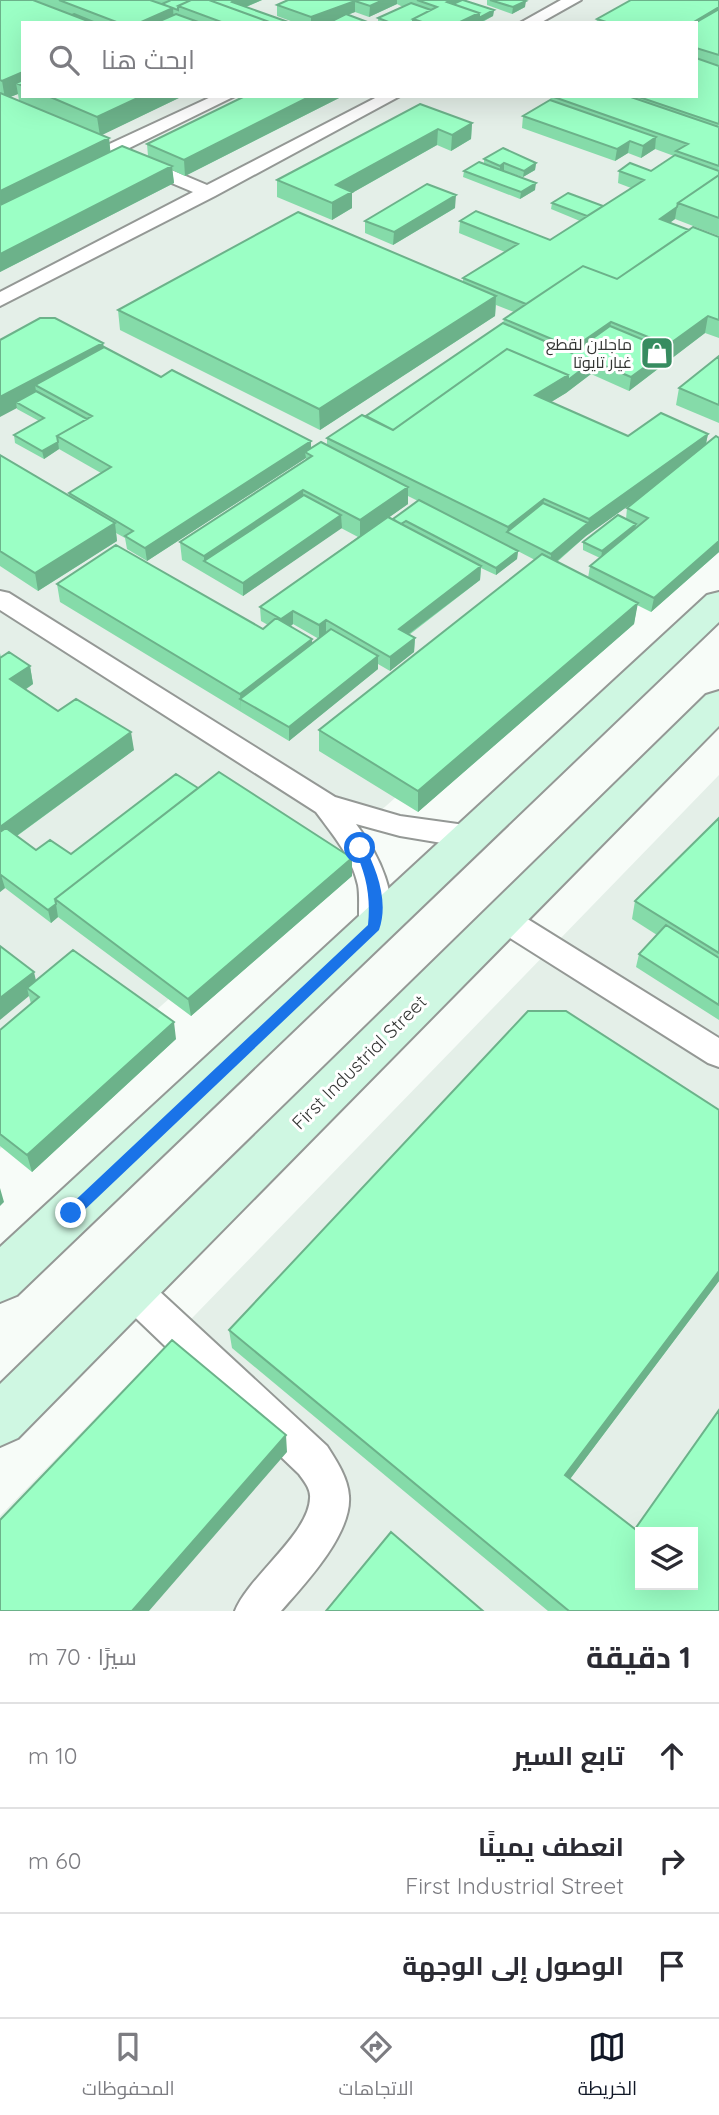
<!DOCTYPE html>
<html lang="ar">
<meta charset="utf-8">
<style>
body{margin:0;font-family:Quicksand,Cairo,sans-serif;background:#f7f7f7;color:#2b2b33;direction:rtl}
.controls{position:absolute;right:21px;bottom:21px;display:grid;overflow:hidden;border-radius:0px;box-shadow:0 7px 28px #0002}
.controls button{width:63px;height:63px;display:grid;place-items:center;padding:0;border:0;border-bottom:2px solid #e1e1e2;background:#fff;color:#2b2b33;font:35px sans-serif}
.stop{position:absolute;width:21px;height:21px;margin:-16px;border:5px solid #1a73e8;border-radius:50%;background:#fff}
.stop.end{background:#1a73e8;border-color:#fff;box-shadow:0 2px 7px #0008}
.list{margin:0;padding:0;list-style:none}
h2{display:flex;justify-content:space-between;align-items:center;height:91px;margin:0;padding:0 28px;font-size:30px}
h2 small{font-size:23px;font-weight:400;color:#7c7c81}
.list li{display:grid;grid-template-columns:46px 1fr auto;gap:21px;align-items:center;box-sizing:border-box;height:105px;padding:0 28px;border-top:2px solid #e1e1e2}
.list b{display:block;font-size:26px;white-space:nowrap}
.list p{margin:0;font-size:23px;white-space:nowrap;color:#7c7c81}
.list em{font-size:23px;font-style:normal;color:#7c7c81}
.icon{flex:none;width:38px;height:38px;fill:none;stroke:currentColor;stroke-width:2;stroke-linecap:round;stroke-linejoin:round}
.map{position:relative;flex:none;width:719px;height:1611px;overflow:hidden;direction:ltr}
.search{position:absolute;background:#fff;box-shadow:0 7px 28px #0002;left:21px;right:21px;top:21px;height:77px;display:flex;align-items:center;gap:18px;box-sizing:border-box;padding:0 24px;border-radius:0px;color:#7c7c81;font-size:26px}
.sheet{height:406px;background:#fff}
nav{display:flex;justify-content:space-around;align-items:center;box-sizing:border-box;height:98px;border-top:2px solid #e1e1e2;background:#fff;font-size:19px;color:#7c7c81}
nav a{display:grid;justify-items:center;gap:4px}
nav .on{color:#111827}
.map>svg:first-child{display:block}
</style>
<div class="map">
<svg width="719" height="1611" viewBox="0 0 719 1611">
<rect width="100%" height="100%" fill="#f7fcf8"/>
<!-- built -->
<path fill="#e4efe8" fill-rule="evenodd" d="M0 0H719V510L0 1149ZM23 23H696V96H23Z
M719 775V1611H0V1516ZM640 1532H693V1585H640Z"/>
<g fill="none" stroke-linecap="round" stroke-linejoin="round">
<defs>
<path id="lane" d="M561 0H581L540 23H520Z
M213 96H235L115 155 109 156 100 151 103 147Z
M379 96H400L215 196 0 306V292L193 192 131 166 128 162 131 158H143L207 185Z
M0 591 9 593 335 797 400 816 472 826 482 830 486 837 482 844 472 848 400 836 356 824C377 852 403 900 385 935L374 939 363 935C356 921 361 902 358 885 352 857 333 835 316 812L0 610Z
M502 906 513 910 719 1038V1067L708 1063 491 926 487 918 491 910Z
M132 1273 145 1278 327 1446C336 1460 348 1478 349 1496 352 1534 305 1584 281 1611H235C249 1576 309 1534 310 1498 311 1489 304 1481 299 1474L119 1302 114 1290 119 1278Z"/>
<path id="secondary" d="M719 592V622L17 1295 0 1302V1247L707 595Z
M719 691V726L18 1438 0 1446V1384L706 695Z"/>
</defs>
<!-- lane casing -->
<use href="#lane" stroke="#949895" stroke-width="4"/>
<!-- secondary casing -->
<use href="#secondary" stroke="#949895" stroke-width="4"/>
<!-- lane -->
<use href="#lane" fill="#fff" fill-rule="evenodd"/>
<!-- secondary -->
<use href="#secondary" fill="#cff7e2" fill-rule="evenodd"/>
</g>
<!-- wall -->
<path fill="#85dba9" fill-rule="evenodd" d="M0 0H262L246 7 291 23H23V96H183L101 135 109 138 110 151 148 156 147 144 245 96H343L185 176 172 170 174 183 0 272ZM18 94 19 101 10 97Z
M288 0H463L494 10 493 16 481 23H378V18L403 7 397 4 369 17 355 12 347 15 370 23H330L331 21 327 23H296L277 16V5Z
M487 0H523L525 7 512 14 487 5Z
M719 0V236L675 219 670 223 689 230 719 237V338L705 333 629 391 591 374 566 393 551 402 628 436 708 434 706 444 719 438V552L651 612 637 605 634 624 418 812 319 751V730L535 560 512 548 518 551 517 559 496 575 481 568 480 580 409 635 415 638 414 652 390 671 378 664V669L289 741 60 602 57 584 263 629 268 625 261 621 260 607 358 537 341 528 243 596 182 560 180 542 306 460V458L147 561 127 549 125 538 116 533 117 541 38 591 0 566V455L69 496V493L101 473 59 449 44 459 15 443 14 435 39 421 17 409 0 340 103 343 104 347 161 377 311 441V449L327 445V438L366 416 503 323 504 319 514 312 496 305 495 316 320 430 120 330 118 310 463 282V278L505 252 459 233 460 221 550 240 580 221 551 209 552 203 603 206 631 188 618 183 619 171H651L674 156 655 149 641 158 628 153 615 161 522 128 523 116 550 100 551 96H696V23H596L597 19ZM408 496 418 501 393 519 389 517 408 504ZM632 503 627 508 626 519 583 542V550L600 558 590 566 588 578 557 562 586 536ZM293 624 319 639 312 643 291 626Z
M420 104 472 123 471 139 451 151 437 145 352 193V208L332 220 277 197V180Z
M484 159 536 163 535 170 523 177 503 171 535 190 520 199 463 177 464 171 484 163Z
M455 208 393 245 365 233V221Z
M719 356V423L676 405 679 388Z
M0 653 1 657 30 666 33 684 25 690 58 711 134 750 17 836 36 850 71 854 198 788 352 858V876L191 1016 58 917 51 923 5 888 0 892Z
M719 818V1020L636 967 639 954 657 935 632 919 635 901Z
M0 946 36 981 176 1039 32 1172 0 1146V1030L31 1004 29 996Z
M719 1110V1281L570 1479 635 1529 719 1611H548L232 1348 229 1330Z"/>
<!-- shaded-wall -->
<path fill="#6cb28a" d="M235 0H262L232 13V2Z
M383 0H397V4L369 17 370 6Z
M451 0H462V6L447 2Z
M355 1V12L327 23H311V17Z
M526 1 525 7 512 14 513 7Z
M173 8 174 23H139Z
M494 10 493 16 479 23V18Z
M479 13V23H458Z
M23 72V86L16 83 18 94 5 99 2 81Z
M142 96H183L100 136 97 117Z
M311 96H343L185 176 184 160Z
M472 123 471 139 451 151 452 135Z
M438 129 437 145 352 193V208L332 220V203L336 185Z
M656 137 655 149 641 158 643 146Z
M109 138 111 157 0 212V191Z
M630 141 628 153 615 161 617 149Z
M504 163V170L500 172V166Z
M536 163 535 170 523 177 524 171Z
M172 166 174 183 0 272V254Z
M536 183 535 190 520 199 521 192Z
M456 195 455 208 393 245 394 232Z
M677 207 675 219 658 231 660 219Z
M496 296 495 316 320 430 319 409Z
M708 316 705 333 629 391 631 377 668 350V345Z
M611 322 608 339 571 366 573 348Z
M103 343 106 360 35 385 37 397 16 402 17 408 0 417V397Z
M593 361 591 374 566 393 533 413 535 395Z
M708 434 704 452 586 536 550 567 551 554 588 523 589 519Z
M311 441V454L305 452 306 458 147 561 145 548Z
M58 442 59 449 44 459 42 451Z
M408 487V504L360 538V520Z
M303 490 304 508 204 561V556Z
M544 499 542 516 507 532 508 527Z
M341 515 342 528 243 596V583Z
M115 523 117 541 38 591 35 573Z
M636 524 635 531 601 559 602 551Z
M719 541V552L651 612 654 598Z
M518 551 517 559 496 575V568Z
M481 566 480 580 398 642 399 629Z
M638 603 634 624 418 812V791Z
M293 611V624L282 633 281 619Z
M326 620V634L319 639V625Z
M415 638 414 652 390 671V657Z
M312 639 313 657 240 699 241 712 240 694Z
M378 656V669L289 741V727Z
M30 666 33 684 14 697 10 679Z
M131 732 134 750 0 848V827Z
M352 858V876L191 1016 188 999Z
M1 875 5 888 0 892V876Z
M56 904 58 917 51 923 48 910Z
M34 972 38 989 27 988 29 996 0 1020V998Z
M174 1022 176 1039 32 1172 27 1155Z
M0 1188 4 1202 0 1206Z
M719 1271V1281L561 1491 565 1475Z
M286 1435 287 1452 149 1611H132Z"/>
<!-- building -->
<path fill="#9bffc5" stroke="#6cb28a" stroke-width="2" fill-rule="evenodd" d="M0 0H33L93 23H23V72L2 81 0 80Z
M59 0H150L173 8 139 23H119Z
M171 0H191L178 6V10L162 4Z
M191 0H209L272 23H224L178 6Z
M209 0H235L232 2 291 23H272Z
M288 0H383L370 6 355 1 311 17 277 5Z
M417 0H451L447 2 479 13 458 23H425L413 19 437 7Z
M462 0H463L494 10 479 18V13L453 4Z
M490 0H523L526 1 513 7Z
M631 0H719V7L692 23H609L597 19Z
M411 3 431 10 413 19V23H391L378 18Z
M719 9V55L696 48V23H695Z
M74 14 96 23H93L72 15Z
M176 14 201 23H155Z
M346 14 370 23H333L330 22Z
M696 58 719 66V124L636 96H696Z
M23 80V86L16 83Z
M0 93 109 138 0 191Z
M48 96H142L97 117Z
M245 96H311L184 160 147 144Z
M551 96H628L719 127V166L676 151 688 144Z
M550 100 656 137 643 146 630 141 617 149 523 116Z
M420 104 472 123 452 135 438 129 336 185 352 192 332 203 277 180Z
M122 146 172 166 0 254V205Z
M503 148 536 163 524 171 504 163 500 166 484 159Z
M675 155 719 171V175L678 203 677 207 660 219 689 230 617 279 583 266 526 304 463 278 518 244 460 221 476 211 550 240 644 180 619 171 630 163 651 171Z
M479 162 536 183 521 192 464 171Z
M719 175V218L678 203Z
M427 184 456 195 394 232 365 221Z
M568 193 603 206 587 216 552 203Z
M298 212 496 296 319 409 118 310Z
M693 227 719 237V320L708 316 668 345 611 322 573 348 504 319 583 266 617 279Z
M40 318H55L103 343 0 397V340Z
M503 323 572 353 610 326 668 350 631 377 593 361 568 380V375L507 349 393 430 366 416Z
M104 347 161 377 172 370 311 441 145 548 125 536 133 531 69 493 111 467 57 436 92 416 35 385Z
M507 349 568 375 535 395 628 436 661 413 708 434 589 519 544 499 508 527 327 438 362 415 393 430Z
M719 356V405L679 388Z
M36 391 87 419 57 436 58 442 42 451 14 435 44 418 16 402Z
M716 436 719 438V541L654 598 590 566 648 518 627 508Z
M321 442 408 487 360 520 303 490 204 556 180 542 312 456 305 452Z
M0 455 115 523 35 573 0 551Z
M304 495 341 515 243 583 204 561Z
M419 500 518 551 496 568 406 521 401 524 393 519Z
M543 503 588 523 551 554 507 532Z
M618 515 636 524 602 551 583 542Z
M388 517 481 566 399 629 415 638 390 657 326 620 319 625 293 611 281 619 260 607Z
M116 545 263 629 276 618 312 639 240 694 57 584Z
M542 554 638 603 418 791 319 730Z
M331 629 378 656 289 727 240 699Z
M9 652 30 666 10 679 58 711 76 699 131 732 0 827V658Z
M219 772 352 858 188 999 55 899Z
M176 774 198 788 55 899 56 904 48 910 1 875 0 876V832L6 828 36 850 50 840 71 854Z
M719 818V953L635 901Z
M666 925 719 958V1005L639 954Z
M0 946 34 972 0 998Z
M73 950 174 1022 27 1155 0 1134V1030L39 997 27 988Z
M528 1011H566L719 1110V1271L565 1475 635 1529 719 1410V1611H569L229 1330ZM640 1532H693V1585H640Z
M172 1340 286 1435 132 1611H0V1520Z
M391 1532 483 1611H326Z"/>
<!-- route -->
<path fill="#1a73e8" d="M360 843 364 845C377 870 389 902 379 930L76 1218H66V1209L368 925C371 896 366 874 354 848Z"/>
<!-- icons -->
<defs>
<symbol id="shop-square" viewBox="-11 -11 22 22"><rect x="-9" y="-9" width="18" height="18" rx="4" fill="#378c60" stroke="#fff"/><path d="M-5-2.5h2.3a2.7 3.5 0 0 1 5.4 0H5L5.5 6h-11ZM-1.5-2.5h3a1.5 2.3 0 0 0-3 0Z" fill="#fff"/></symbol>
</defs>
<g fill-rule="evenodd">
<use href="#shop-square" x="638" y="334" width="38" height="38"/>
</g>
<g text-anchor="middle" stroke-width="6" stroke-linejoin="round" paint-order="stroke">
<!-- far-poi labels -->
<g font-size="16" fill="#343634" stroke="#fff" text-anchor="end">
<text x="632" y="350">ماجلان لقطع<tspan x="632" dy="18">غيار تايوتا</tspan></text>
</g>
<!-- street labels -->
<g font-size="19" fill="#343634" stroke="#fff">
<text transform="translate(359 1062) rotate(-45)" y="7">First Industrial Street</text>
</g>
</g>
</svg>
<div class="controls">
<button><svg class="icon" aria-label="layers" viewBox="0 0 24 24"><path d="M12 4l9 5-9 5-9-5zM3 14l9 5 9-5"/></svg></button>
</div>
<div class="stop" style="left:360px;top:848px"></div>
<div class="stop end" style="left:71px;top:1213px"></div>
<div class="search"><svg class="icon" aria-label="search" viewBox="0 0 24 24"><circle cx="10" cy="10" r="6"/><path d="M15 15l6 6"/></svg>ابحث هنا</div>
</div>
<section class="sheet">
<h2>1 دقيقة<small>سيرًا · 70 m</small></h2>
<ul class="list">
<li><svg class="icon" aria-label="ahead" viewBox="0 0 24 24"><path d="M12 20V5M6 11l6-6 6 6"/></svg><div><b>تابع السير</b></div><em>10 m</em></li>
<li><svg class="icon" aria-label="right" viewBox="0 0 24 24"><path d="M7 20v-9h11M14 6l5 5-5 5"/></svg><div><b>انعطف يمينًا</b><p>First Industrial Street</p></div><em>60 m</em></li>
<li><svg class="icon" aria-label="arrive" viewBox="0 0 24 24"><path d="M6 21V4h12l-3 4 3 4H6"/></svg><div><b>الوصول إلى الوجهة</b></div></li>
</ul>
</section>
<nav>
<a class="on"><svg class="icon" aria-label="map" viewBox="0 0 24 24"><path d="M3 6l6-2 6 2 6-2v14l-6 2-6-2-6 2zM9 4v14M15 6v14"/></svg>الخريطة</a>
<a><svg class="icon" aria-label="directions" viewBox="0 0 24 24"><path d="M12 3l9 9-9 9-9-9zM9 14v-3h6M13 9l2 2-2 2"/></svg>الاتجاهات</a>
<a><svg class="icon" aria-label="saved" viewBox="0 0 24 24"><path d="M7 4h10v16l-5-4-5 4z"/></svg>المحفوظات</a>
</nav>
